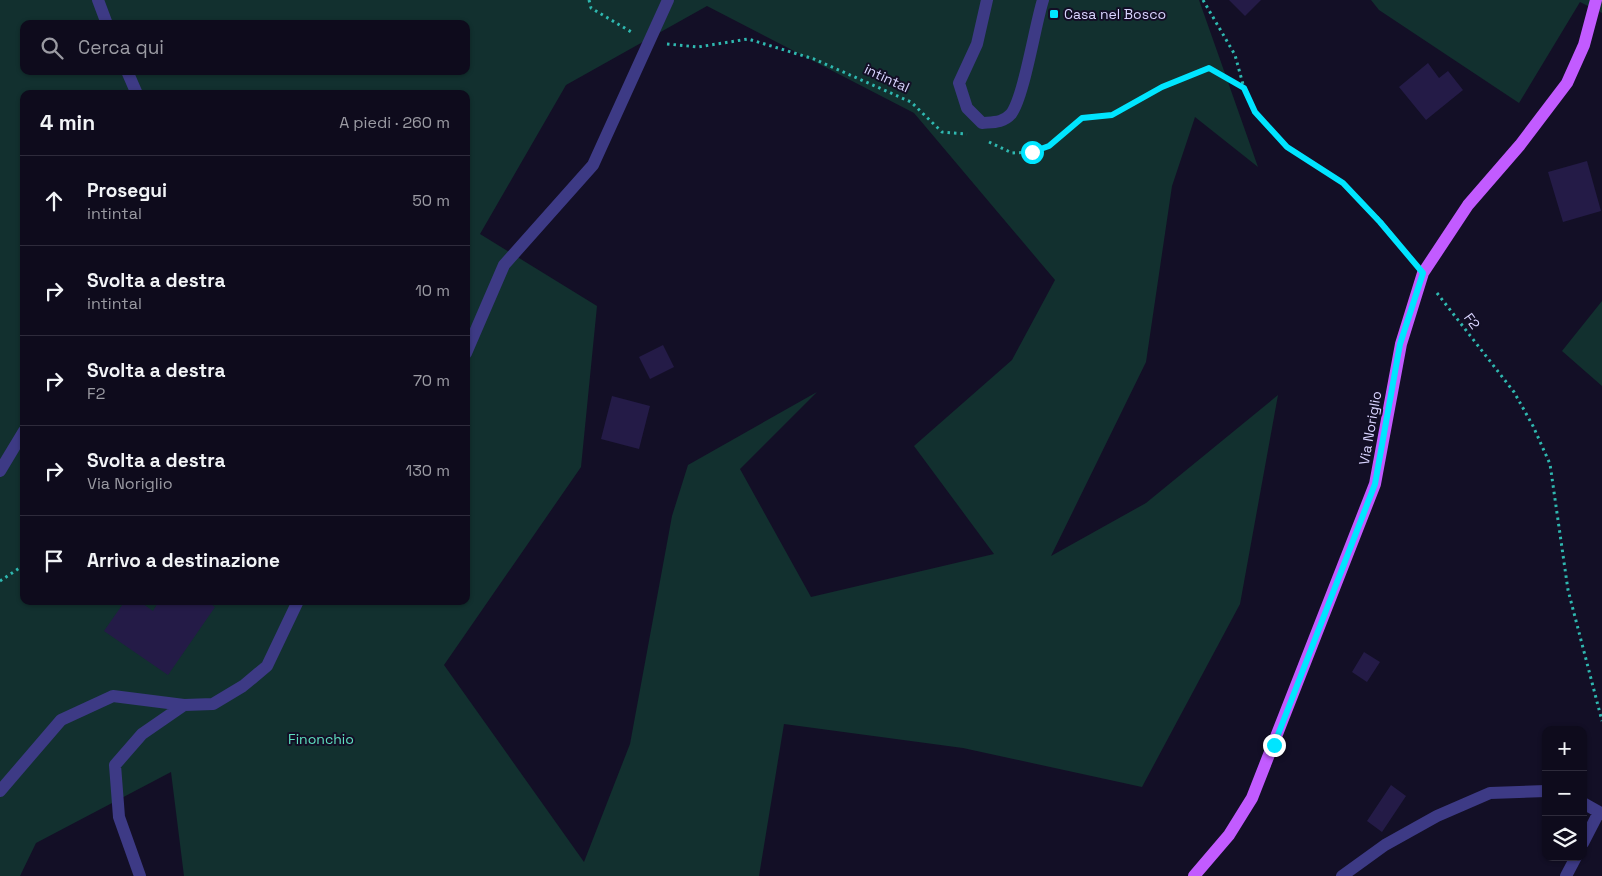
<!DOCTYPE html>
<html lang="it">
<meta charset="utf-8">
<style>
body{margin:0;font-family:"Space Grotesk",sans-serif;background:#1c1929;color:#f1f3f6}
.controls{position:absolute;right:15px;bottom:15px;display:grid;overflow:hidden;border-radius:10px;box-shadow:0 1px 4px #0004}
.controls button{width:45px;height:45px;display:grid;place-items:center;padding:0;border:0;border-bottom:1px solid #2e2b3b;background:#0e0b1c;color:#f1f3f6;font:25px sans-serif}
.stop{position:absolute;width:15px;height:15px;margin:-11px;border:4px solid #00e5ff;border-radius:50%;background:#fff}
.stop.end{background:#00e5ff;border-color:#fff;box-shadow:0 1px 5px #0008}
.list{margin:0;padding:0;list-style:none}
h2{display:flex;justify-content:space-between;align-items:center;height:65px;margin:0;padding:0 20px;font-size:21px}
h2 small{font-size:16px;font-weight:400;color:#9b9ba3}
.list li{display:grid;grid-template-columns:32px 1fr auto;gap:15px;align-items:center;box-sizing:border-box;height:90px;padding:0 20px;border-top:1px solid #2e2b3b}
.list b{display:block;font-size:19px;white-space:nowrap}
.list p{margin:0;font-size:16px;white-space:nowrap;color:#9b9ba3}
.list em{font-size:16px;font-style:normal;color:#9b9ba3}
.icon{flex:none;width:28px;height:28px;fill:none;stroke:currentColor;stroke-width:2;stroke-linecap:round;stroke-linejoin:round}
.map{position:relative;flex:none;width:1602px;height:876px;overflow:hidden}
.search{position:absolute;background:#0e0b1c;box-shadow:0 1px 4px #0004;left:20px;top:20px;width:450px;height:55px;display:flex;align-items:center;gap:12px;box-sizing:border-box;padding:0 18px;border-radius:10px;color:#9b9ba3;font-size:19px}
.panel{position:absolute;background:#0e0b1c;box-shadow:0 1px 4px #0004;left:20px;top:90px;width:450px;height:515px;border-radius:10px}
.map>svg:first-child{display:block}
</style>
<div class="map">
<svg width="1602" height="876" viewBox="0 0 1602 876">
<rect width="100%" height="100%" fill="#130f26"/>
<!-- green -->
<path fill="#12302f" fill-rule="evenodd" d="M0 0H1199L1258 167 1195 117 1172 186 1146 362 1051 556 1146 503 1278 395 1240 604 1142 787 963 748 784 724 759 876H184L171 772 36 843 20 876H0ZM707 6 914 113 1055 280 1012 360 914 446 994 554 811 597 740 469 817 392 688 465 672 516 630 744 584 862 444 665 581 467 597 306 480 234 566 85ZM24 24H466V71H24ZM24 94H466V601H24Z
M1371 0H1602V13L1580 2 1519 103 1379 10Z
M1602 301V386L1562 351Z"/>
<!-- building -->
<path fill="#241b47" d="M1229 0H1261L1245 16Z
M1428 63 1439 78 1448 71 1463 90 1426 120 1399 87Z
M1587 161 1601 211 1563 222 1548 172Z
M663 345 674 367 650 379 639 357Z
M612 396 650 406 639 449 601 439Z
M125 601H139L153 611 159 601H206L215 607 168 675 104 631Z
M1364 652 1380 662 1367 682 1352 672Z
M1391 785 1406 796 1382 832 1367 821Z"/>
<g fill="none" stroke-linecap="round" stroke-linejoin="round">
<!-- path -->
<path stroke="#2fb8b0" stroke-width="3" stroke-dasharray="2.5 4" stroke-linecap="butt" d="M589 0 591 8 633 33
M1203 0 1235 55 1244 88 1255 112 1287 147 1343 183 1381 221 1411 258
M667 44 698 47 748 39 814 59 911 102 942 132 967 134
M989 142 1012 153 1032 152 1049 146 1083 118 1111 115 1162 87 1209 68 1243 87
M1437 293 1514 392 1533 426 1550 464 1568 590 1602 721
M0 581 24 565"/>
<!-- minor -->
<path stroke="#3d3a85" stroke-width="12" d="M98 0 107 24
M987 0 977 44 959 83 967 108 982 123C993 122 1003 123 1011 114 1024 97 1035 25 1043 0
M127 71 137 94
M466 353 504 265 593 165 668 0
M0 471 24 431
M0 791 61 720 113 696 184 705 213 704 243 686 267 666 298 601
M1583 803 1599 812
M1583 843 1599 812 1602 814
M140 876 119 817 115 765 142 734 184 705
M1342 876 1385 845 1437 816 1490 793 1546 791
M1566 876 1576 857"/>
<!-- major -->
<path stroke="#c25bff" stroke-width="12" d="M1194 876 1229 835 1252 798 1375 484 1401 344 1423 273 1468 205 1520 145 1567 83 1584 45 1596 0"/>
</g>
<g fill="none" stroke-linecap="round" stroke-linejoin="round">
<!-- route -->
<path stroke="#00e5ff" stroke-width="6" d="M1032 152 1049 146 1082 118 1112 115 1162 87 1209 68 1244 88 1255 112 1287 147 1343 183 1380 222 1423 273 1400 344 1375 484 1274 745"/>
</g>
<!-- markers -->
<rect fill="#00e5ff" stroke="#130f26" stroke-width="2" x="1049" y="9" width="10" height="10" rx="2.5"/>
<g text-anchor="middle" stroke-width="4" stroke-linejoin="round" paint-order="stroke">
<!-- poi labels -->
<g font-size="14" fill="#d9d4ff" stroke="#130f26" text-anchor="start">
<text x="1064" y="19">Casa nel Bosco</text>
</g>
<!-- street labels -->
<g font-size="14" fill="#d9d4ff" stroke="#130f26">
<text transform="translate(887 78) rotate(25)" y="5">intintal</text>
<text transform="translate(1472 321) rotate(54)" y="5">F2</text>
<text transform="translate(1370 428) rotate(-80)" y="5">Via Noriglio</text>
</g>
<!-- park labels -->
<g font-size="14" fill="#5fe0c0" stroke="#130f26">
<text x="321" y="744">Finonchio</text>
</g>
</g>
</svg>
<div class="controls">
<button>+</button>
<button>−</button>
<button><svg class="icon" aria-label="layers" viewBox="0 0 24 24"><path d="M12 4l9 5-9 5-9-5zM3 14l9 5 9-5"/></svg></button>
</div>
<div class="stop" style="left:1032px;top:152px"></div>
<div class="stop end" style="left:1274px;top:745px"></div>
<div class="search"><svg class="icon" aria-label="search" viewBox="0 0 24 24"><circle cx="10" cy="10" r="6"/><path d="M15 15l6 6"/></svg>Cerca qui</div>
<section class="panel">
<h2>4 min<small>A piedi · 260 m</small></h2>
<ul class="list">
<li><svg class="icon" aria-label="ahead" viewBox="0 0 24 24"><path d="M12 20V5M6 11l6-6 6 6"/></svg><div><b>Prosegui</b><p>intintal</p></div><em>50 m</em></li>
<li><svg class="icon" aria-label="right" viewBox="0 0 24 24"><path d="M7 20v-9h11M14 6l5 5-5 5"/></svg><div><b>Svolta a destra</b><p>intintal</p></div><em>10 m</em></li>
<li><svg class="icon" aria-label="right" viewBox="0 0 24 24"><path d="M7 20v-9h11M14 6l5 5-5 5"/></svg><div><b>Svolta a destra</b><p>F2</p></div><em>70 m</em></li>
<li><svg class="icon" aria-label="right" viewBox="0 0 24 24"><path d="M7 20v-9h11M14 6l5 5-5 5"/></svg><div><b>Svolta a destra</b><p>Via Noriglio</p></div><em>130 m</em></li>
<li><svg class="icon" aria-label="arrive" viewBox="0 0 24 24"><path d="M6 21V4h12l-3 4 3 4H6"/></svg><div><b>Arrivo a destinazione</b></div></li>
</ul>
</section>
</div>
